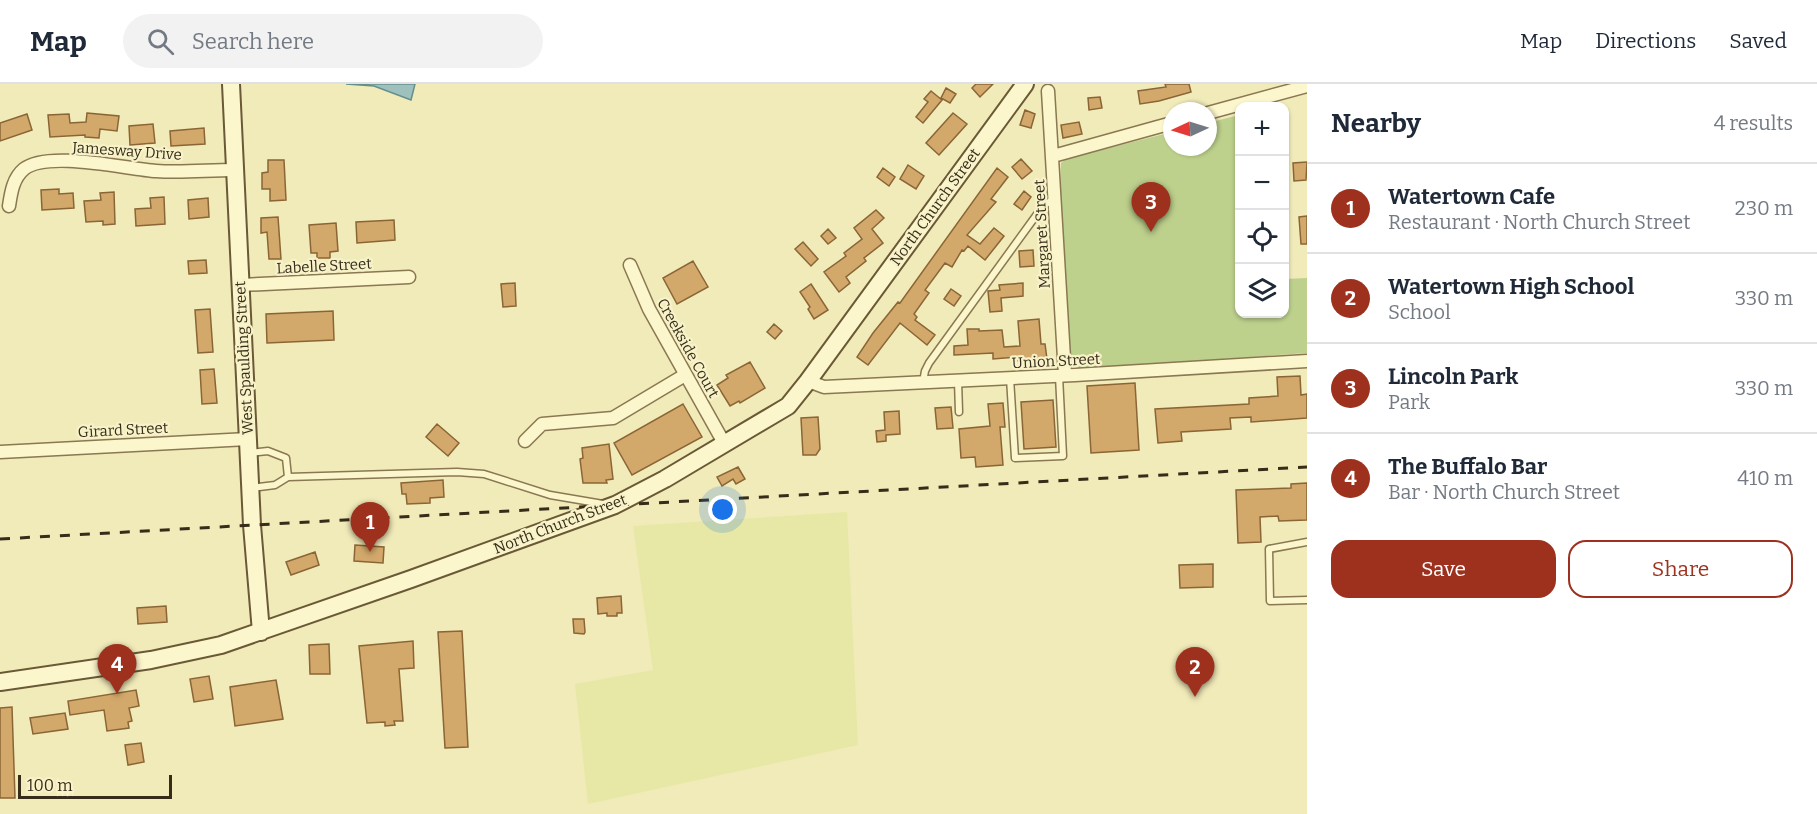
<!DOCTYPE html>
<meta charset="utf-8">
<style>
body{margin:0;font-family:Bitter,serif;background:#f2f2f3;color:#1f2937}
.controls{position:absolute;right:18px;top:18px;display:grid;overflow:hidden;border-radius:12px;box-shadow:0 2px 4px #0004}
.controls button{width:54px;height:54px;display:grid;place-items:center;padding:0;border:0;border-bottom:2px solid #e0e1e3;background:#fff;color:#1f2937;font:30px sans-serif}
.compass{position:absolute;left:1163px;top:18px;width:54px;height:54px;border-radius:50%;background:#fff;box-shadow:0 2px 4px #0004;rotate:266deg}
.scale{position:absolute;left:18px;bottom:15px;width:154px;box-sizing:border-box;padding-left:6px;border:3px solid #362c19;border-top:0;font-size:16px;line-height:21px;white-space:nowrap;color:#362c19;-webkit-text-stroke:4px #f8f2c9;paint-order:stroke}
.you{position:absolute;left:723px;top:426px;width:21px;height:21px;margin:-15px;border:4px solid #fff;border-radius:50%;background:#1a73e8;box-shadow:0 0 0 9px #1a73e833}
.badge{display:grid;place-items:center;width:39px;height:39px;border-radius:50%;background:#9d311d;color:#fff;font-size:20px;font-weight:700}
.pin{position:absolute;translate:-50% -50px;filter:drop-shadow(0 2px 3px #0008)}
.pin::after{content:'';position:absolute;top:32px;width:21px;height:18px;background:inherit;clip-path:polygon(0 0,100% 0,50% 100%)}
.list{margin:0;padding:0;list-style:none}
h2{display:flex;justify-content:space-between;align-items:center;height:78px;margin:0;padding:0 24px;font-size:26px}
h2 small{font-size:20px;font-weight:400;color:#747a83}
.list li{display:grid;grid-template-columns:39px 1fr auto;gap:18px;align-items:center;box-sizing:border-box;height:90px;padding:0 24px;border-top:2px solid #e0e1e3}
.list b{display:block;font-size:22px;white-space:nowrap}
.list p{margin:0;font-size:20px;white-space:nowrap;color:#747a83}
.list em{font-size:20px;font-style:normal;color:#747a83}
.actions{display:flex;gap:12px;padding:18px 24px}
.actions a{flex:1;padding:14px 0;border:2px solid #9d311d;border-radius:18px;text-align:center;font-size:21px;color:#9d311d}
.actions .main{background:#9d311d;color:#fff}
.icon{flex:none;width:33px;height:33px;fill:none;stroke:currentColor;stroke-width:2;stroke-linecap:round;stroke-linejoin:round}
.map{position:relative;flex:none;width:1307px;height:730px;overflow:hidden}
header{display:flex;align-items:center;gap:36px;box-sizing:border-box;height:84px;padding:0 30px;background:#fff;border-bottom:2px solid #e0e1e3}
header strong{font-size:28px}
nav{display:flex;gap:33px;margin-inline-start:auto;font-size:21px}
.search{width:420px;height:54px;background:#f2f2f3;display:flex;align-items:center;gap:15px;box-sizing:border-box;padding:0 21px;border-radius:33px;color:#747a83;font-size:22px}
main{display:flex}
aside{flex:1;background:#fff}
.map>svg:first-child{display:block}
</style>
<header>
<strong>Map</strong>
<div class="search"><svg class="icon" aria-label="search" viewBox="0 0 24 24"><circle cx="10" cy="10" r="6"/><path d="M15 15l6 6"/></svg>Search here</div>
<nav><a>Map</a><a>Directions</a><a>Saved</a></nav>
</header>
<main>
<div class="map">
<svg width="1307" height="730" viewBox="0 0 1307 730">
<rect width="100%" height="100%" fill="#f1eab9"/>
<!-- farmland -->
<path fill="#e7e8a5" d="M847 428 858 661 588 720 575 600 653 586 633 442Z"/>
<!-- green -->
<path fill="#bdd08c" d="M1239 31 1240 230H1284L1285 195 1307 194V269L1081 285 1074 284 1070 279 1060 103 1061 79 1066 75 1172 48V63H1208V39Z"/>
<!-- water -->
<path fill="#9ec1bd" stroke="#658f8b" stroke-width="1.5" d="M346 0H415L411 16 374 2Z"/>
<!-- building -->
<path fill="#d3a86b" stroke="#8a6536" stroke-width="1.5" d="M976 0H993L980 13 972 4Z
M1165 0H1189L1191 8 1159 17 1140 20 1138 7 1166 3Z
M946 4 956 10 950 19 941 14Z
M931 7 942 16 923 39 916 33 928 18 924 15Z
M1100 13 1102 24 1089 26 1088 14Z
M1025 26 1035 30 1031 44 1020 41Z
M87 29 119 32 117 47 100 45 99 54 85 53V51L50 53 48 31 69 30 70 39 86 38Z
M953 29 967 40 939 71 926 59Z
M27 30 32 46 0 57V39Z
M1079 38 1082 50 1063 54 1061 41Z
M153 40 155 59 130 61 129 42Z
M204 44 205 60 171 62 170 47Z
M1021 75 1032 87 1022 95 1012 83Z
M268 76H284L286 116 270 117V105H262V89L268 88Z
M1307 78 1306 96 1294 97 1293 79Z
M908 81 924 92 916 105 900 95Z
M883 84 895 93 889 102 877 93Z
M997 84 1008 93 991 115 996 118 967 151 980 160 994 144 1004 152 985 176 968 162 964 167 962 166 952 183 945 179 925 206 929 209 914 230 917 233 915 236 935 251 927 261 900 239 868 281 857 273 873 249 898 218 900 219Z
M59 105V110L73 109 74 124 42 126 41 106Z
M1024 107 1031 113 1022 126 1014 120Z
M114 108 115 140 103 141V137L86 138 84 117 101 116 100 109Z
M164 113 165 140 136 142 135 125 151 124 150 114Z
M208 114 209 133 189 135 188 116Z
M876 126 884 134 872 145 883 159 864 174 866 177 846 193 850 199 839 208 824 188 846 172 844 169 862 155 854 144Z
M1307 132V160H1301L1299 133Z
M278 133 281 175H269L267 148 261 149V134Z
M394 136 395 156 357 159 356 138Z
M336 139 338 167 330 168V174H317V169H311L309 141Z
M828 145 836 154 828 160 821 152Z
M803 158 818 175 811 182 795 165Z
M1033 166 1034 182 1020 183 1019 167Z
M206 176 207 189 189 190 188 177Z
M693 177 708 203 677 220 663 194Z
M515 199 516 222 503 223 501 200Z
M1023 199V212L1001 214 1002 227 990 228 988 207 1000 206 999 201Z
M811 200 828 226 814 235 808 225 810 223 800 208Z
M951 205 961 212 954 222 944 215Z
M210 225 213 268 198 269 195 226Z
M333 227 334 256 267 259 266 230Z
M1039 235 1041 260H1045L1047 275 1018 277 1017 273 993 275V269L954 271V262L968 261 967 245H979V247L1002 246 1004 263 1020 262 1018 237Z
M774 240 782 247 775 255 767 248Z
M750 278 765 304 740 319 739 317 730 322 717 301 728 294 726 291Z
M214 285 217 319 202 320 200 286Z
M1300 292 1301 311 1307 310V334L1251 338V333L1230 334 1231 345 1181 348 1182 357 1158 359 1155 325 1249 320V314L1278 312 1277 293Z
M1135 299 1139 366 1091 369 1087 302Z
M1053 316 1056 363 1024 365 1021 318Z
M1003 319 1005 343H1000L1003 381 976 383 975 373 961 374 959 345 990 342 988 320Z
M683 320 702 353 632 391 614 359Z
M951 323 953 344 937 345 935 324Z
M899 327 900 350 886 351V357L877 358 876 347 885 346 884 328Z
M818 333 820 365 816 371H803L801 334Z
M437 340 459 359 448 372 426 353Z
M609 360 613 395 606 396 607 399H583L580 375 583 374 582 364Z
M738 383 745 395 736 400 733 395 722 402 717 393Z
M443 396 444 413 430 414V419L407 420 406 410H402L401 399Z
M1307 399V436L1279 437 1278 432 1260 433 1261 458 1238 459 1236 406 1291 404V400Z
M355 461 384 463 383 479 354 477Z
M315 468 319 481 291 491 286 478Z
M1213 480V503L1180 504 1179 481Z
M621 512 622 529H617V532H607V529L598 530 597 514Z
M166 522 167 538 138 540 137 524Z
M573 535H584L585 548 584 550 574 549Z
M462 547 468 663 445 664 438 548Z
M413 557 414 584 399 585 403 637H394L395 641 385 642V638L367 639 359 562Z
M329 560 330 590H310L309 561Z
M209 592 213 615 194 618 190 595Z
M276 596 283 635 235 642 230 603Z
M136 606 139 622 129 624 132 637 128 638 129 644 107 647 104 626 70 631 68 617Z
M12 623 15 714H0V624Z
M65 629 68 645 33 650 30 634Z
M141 659 144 678 128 681 125 661Z"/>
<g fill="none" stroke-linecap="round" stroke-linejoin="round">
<defs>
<path id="lane" d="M1010 294 1015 374 1063 372 1059 292
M958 297 959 328
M923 298 925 287 929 279 1043 122 1055 114
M250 369 268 367 286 374 288 393
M251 404 275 401 288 393 457 388 484 390 550 411 603 420
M1307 458 1269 465 1270 517 1307 516"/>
<path id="street" d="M1048 7 1065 291
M1208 29 1307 2
M1053 72 1172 39
M9 122C11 109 13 94 24 85 48 66 126 85 156 87 182 89 208 86 234 86
M630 181 649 225 724 359
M241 201 409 193
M808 297 824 303 1075 291 1307 277
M525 357 542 340 613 334 685 291
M0 368 248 355"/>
<path id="secondary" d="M231 0 252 441 261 548
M0 598 151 576 221 561 411 495 615 421 665 395 788 322 808 297 1025 0"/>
</defs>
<!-- lane casing -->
<use href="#lane" stroke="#897852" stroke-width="9"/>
<!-- street casing -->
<use href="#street" stroke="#897852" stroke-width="15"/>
<!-- secondary casing -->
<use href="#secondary" stroke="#6a5936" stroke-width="20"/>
<!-- lane -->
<use href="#lane" stroke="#fcf6cc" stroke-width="6"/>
<!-- street -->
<use href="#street" stroke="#fcf6cc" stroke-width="12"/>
<!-- secondary -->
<use href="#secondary" stroke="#fcf6cc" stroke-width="16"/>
<!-- rail -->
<path stroke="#362c19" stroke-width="3" stroke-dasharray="10 10" stroke-linecap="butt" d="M0 455 1307 383"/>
</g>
<g text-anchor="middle" stroke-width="4.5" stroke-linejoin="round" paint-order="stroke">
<!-- street labels -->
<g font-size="15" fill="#362c19" stroke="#f8f2c9">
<text transform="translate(127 67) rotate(4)" y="5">Jamesway Drive</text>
<text transform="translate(935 123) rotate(-54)" y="5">North Church Street</text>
<text transform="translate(1042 150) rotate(-93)" y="5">Margaret Street</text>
<text transform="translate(324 182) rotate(-3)" y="5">Labelle Street</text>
<text transform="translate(688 264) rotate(61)" y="5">Creekside Court</text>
<text transform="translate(244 274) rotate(-93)" y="5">West Spaulding Street</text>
<text transform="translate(1056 277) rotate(-3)" y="5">Union Street</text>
<text transform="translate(123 346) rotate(-3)" y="5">Girard Street</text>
<text transform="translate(560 440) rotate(-21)" y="5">North Church Street</text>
</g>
</g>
</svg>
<div class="controls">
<button>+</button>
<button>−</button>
<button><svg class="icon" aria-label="locate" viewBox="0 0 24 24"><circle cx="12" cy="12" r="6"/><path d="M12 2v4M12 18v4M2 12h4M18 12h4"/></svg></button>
<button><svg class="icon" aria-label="layers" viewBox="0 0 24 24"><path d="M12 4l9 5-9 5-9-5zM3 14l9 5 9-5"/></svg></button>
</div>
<svg class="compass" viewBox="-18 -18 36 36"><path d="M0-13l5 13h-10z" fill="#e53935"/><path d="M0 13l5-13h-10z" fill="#747a83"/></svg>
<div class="scale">100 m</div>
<div class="you"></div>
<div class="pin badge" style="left:370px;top:468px">1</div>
<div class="pin badge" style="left:1195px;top:613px">2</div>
<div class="pin badge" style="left:1151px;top:148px">3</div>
<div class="pin badge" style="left:117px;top:610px">4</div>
</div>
<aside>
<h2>Nearby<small>4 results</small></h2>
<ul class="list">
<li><span class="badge">1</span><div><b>Watertown Cafe</b><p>Restaurant · North Church Street</p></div><em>230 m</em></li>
<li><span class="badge">2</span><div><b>Watertown High School</b><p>School</p></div><em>330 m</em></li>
<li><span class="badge">3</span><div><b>Lincoln Park</b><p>Park</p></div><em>330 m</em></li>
<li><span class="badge">4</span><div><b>The Buffalo Bar</b><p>Bar · North Church Street</p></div><em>410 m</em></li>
</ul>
<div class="actions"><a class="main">Save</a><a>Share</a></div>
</aside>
</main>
